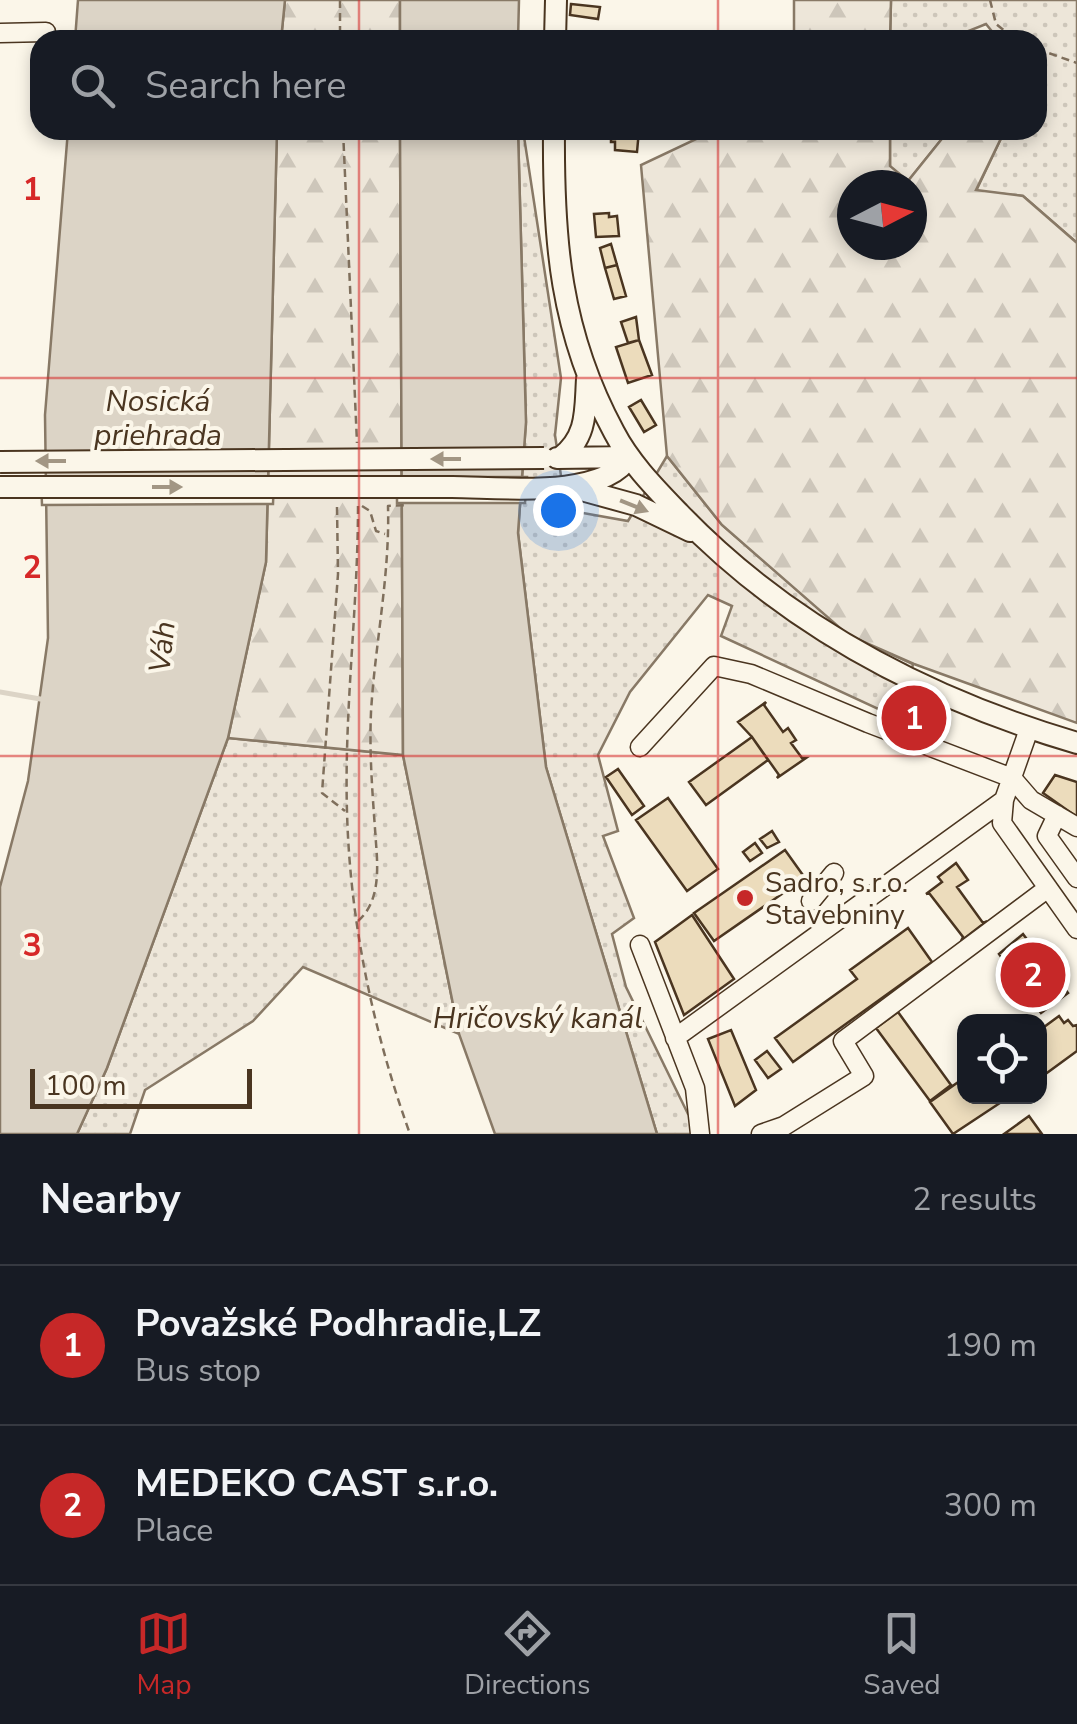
<!DOCTYPE html>
<meta charset="utf-8">
<style>
body{margin:0;font-family:"Nunito Sans",sans-serif;background:#242831;color:#f1f3f6}
.controls{position:absolute;right:30px;bottom:30px;display:grid;overflow:hidden;border-radius:20px;box-shadow:0 5px 15px #0003}
.controls button{width:90px;height:90px;display:grid;place-items:center;padding:0;border:0;border-bottom:2px solid #363941;background:#171b24;color:#f1f3f6;font:50px sans-serif}
.compass{position:absolute;left:837px;top:170px;width:90px;height:90px;border-radius:50%;background:#171b24;box-shadow:0 5px 15px #0003;rotate:84deg}
.scale{position:absolute;left:30px;bottom:25px;width:222px;box-sizing:border-box;padding-left:10px;border:5px solid #4a3520;border-top:0;font-size:28px;line-height:35px;white-space:nowrap;color:#4a3520;-webkit-text-stroke:8px #fbf6e9;paint-order:stroke}
.you{position:absolute;left:558px;top:510px;width:35px;height:35px;margin:-25px;border:8px solid #fff;border-radius:50%;background:#1a73e8;box-shadow:0 0 0 15px #1a73e833}
.badge{display:grid;place-items:center;width:65px;height:65px;border-radius:50%;background:#c62828;color:#fff;font-size:32px;font-weight:700}
.pin{position:absolute;translate:-50% -50%;border:5px solid #fff;box-shadow:0 2px 10px #0006}
.list{margin:0;padding:0;list-style:none}
h2{display:flex;justify-content:space-between;align-items:center;height:130px;margin:0;padding:0 40px;font-size:42px}
h2 small{font-size:32px;font-weight:400;color:#9ea1a6}
.list li{display:grid;grid-template-columns:65px 1fr auto;gap:30px;align-items:center;box-sizing:border-box;height:160px;padding:0 40px;border-top:2px solid #363941}
.list b{display:block;font-size:38px;white-space:nowrap}
.list p{margin:0;font-size:32px;white-space:nowrap;color:#9ea1a6}
.list em{font-size:32px;font-style:normal;color:#9ea1a6}
.icon{flex:none;width:55px;height:55px;fill:none;stroke:currentColor;stroke-width:2;stroke-linecap:round;stroke-linejoin:round}
.map{position:relative;flex:none;width:1077px;height:1134px;overflow:hidden}
.search{position:absolute;background:#171b24;box-shadow:0 5px 15px #0003;left:30px;right:30px;top:30px;height:110px;display:flex;align-items:center;gap:25px;box-sizing:border-box;padding:0 35px;border-radius:30px;color:#9ea1a6;font-size:38px}
.sheet{height:450px;background:#171b24}
nav{display:flex;justify-content:space-around;align-items:center;box-sizing:border-box;height:140px;border-top:2px solid #363941;background:#171b24;font-size:28px;color:#9ea1a6}
nav a{display:grid;justify-items:center;gap:5px}
nav .on{color:#c62828}
.map>svg:first-child{display:block}
</style>
<div class="map">
<svg width="1077" height="1134" viewBox="0 0 1077 1134">
<defs>
<pattern id="green-dots" width="8" height="8" patternUnits="userSpaceOnUse" patternTransform="scale(2.5)"><rect width="8" height="8" fill="#ede6d9"/><path d="M2 2h.1M6 6h.1" fill="none" stroke="#cdc6ba" stroke-width="1.8" stroke-linecap="round"/></pattern>
<pattern id="forest-firs" width="22" height="20" patternUnits="userSpaceOnUse" patternTransform="scale(2.5)"><rect width="22" height="20" fill="#ede6d9"/><path d="M5 1l3.5 6h-7zM16 11l3.5 6h-7z" fill="#cdc6ba"/></pattern>
</defs>
<rect width="100%" height="100%" fill="#fbf6e9"/>
<!-- green -->
<path fill="url(#green-dots)" stroke="#887966" stroke-width="2.5" d="M891 0H1077V243L1023 196 976 191 1005 130H1037V40H999L986 24 946 40H890Z
M518 130H523L561 378 555 435 566 510 628 521 667 456 722 525 848 634 913 664 902 720 721 636 732 606 708 595 630 692 598 755 618 831 603 836 634 918 612 934 626 987 688 1114 706 1127V1134H657L546 767 518 533 526 422Z
M890 130H949L908 181 890 167Z
M228 738 403 755 459 1034 303 967 253 1021 145 1090 130 1134H77L107 1068Z"/>
<!-- forest -->
<path fill="url(#forest-firs)" stroke="#887966" stroke-width="2.5" fill-rule="evenodd" d="M285 0H400V40H281Z
M794 0H891L890 40H794Z
M277 130H400L403 755 228 738 266 562Z
M715 130H890V166L908 181 949 130H1005L976 190 1023 196 1077 243V723L914 664 848 635 722 525 667 456 641 165ZM852 185H912V245H852Z"/>
<!-- water -->
<path fill="#dcd4c6" stroke="#887966" stroke-width="2.5" d="M78 0H285L281 40H75Z
M400 0H519L518 40H400Z
M68 130H277L266 562 228 738 107 1068 77 1134H0V887L28 781 48 638 45 415Z
M400 130H518L526 422 518 533 546 767 657 1134H495L459 1034 403 755Z"/>
<!-- pier -->
<path fill="#fbf6e9" stroke="#887966" stroke-width="2.5" d="M397 477H527L525 503H397Z
M41 478H274L273 504 42 505Z"/>
<g fill="none" stroke-linecap="round" stroke-linejoin="round">
<!-- stream -->
<path stroke="#dcd4c6" stroke-width="5" d="M0 692 46 700"/>
</g>
<!-- building -->
<path fill="#ecdcbc" stroke="#4a3520" stroke-width="2.5" d="M571 4 600 7 598 19 570 15Z
M616 130H639L637 152 615 150V142H611V139H615Z
M609 213V217L617 216 619 236 596 237 594 214Z
M611 244 617 265 605 268 600 248Z
M617 265 626 296 614 299 605 268Z
M636 317 639 340 628 343 621 322Z
M639 340 652 375 628 383 616 347Z
M641 400 656 425 644 432 629 407Z
M766 702 764 705 783 732 788 728 796 740 791 743 802 758H806L777 778 779 775 752 737 738 722Z
M752 737 768 760 706 805 689 782Z
M618 769 644 806 632 815 606 777Z
M1055 775 1077 782V817L1043 793Z
M668 798 718 869 687 891 636 820Z
M772 831 779 842 767 848 760 839Z
M755 843 762 853 750 861 743 852Z
M785 850 805 878 714 941 694 913Z
M956 863 968 880 957 887 983 923 987 921 961 941 963 937 929 893 926 894 942 882 938 877Z
M692 915 734 979 684 1015 655 942Z
M908 928 932 962 793 1062 775 1038 857 979 850 970Z
M1023 934 1037 953 1040 947 1050 959 1045 963 1068 993 1041 1013 999 954Z
M898 1012 951 1085 930 1101 876 1028Z
M1059 1016 1064 1023 1068 1020 1073 1026 1077 1025V1051L1040 1078V1030Z
M731 1030 756 1090 735 1106 708 1039Z
M767 1051 781 1069 768 1078 755 1060Z
M964 1078V1096L1009 1097 953 1134 930 1102Z
M1029 1116 1042 1134H1004Z"/>
<g fill="none" stroke-linecap="round" stroke-linejoin="round">
<defs>
<path id="minor" d="M0 33 46 32
M1029 729 1004 800 1002 823 1077 929
M640 747 714 666 751 674 868 723 1012 778 1031 800 1077 827
M1057 815 1047 836 1077 878
M811 901 834 873
M640 945 695 1088 700 1134
M675 1038 1004 800
M761 1134 784 1126 864 1076 843 1041 1048 888"/>
<path id="major" d="M555 40 556 0
M554 130C553 240 560 332 614 432 630 463 656 489 680 514 789 627 928 699 1077 743
M557 458 629 457
M560 458C588 437 585 410 587 379
M452 487C498 487 603 500 629 457
M578 489 636 505 690 531"/>
</defs>
<!-- minor casing -->
<use href="#minor" stroke="#4a3520" stroke-width="21"/>
<!-- major casing -->
<use href="#major" stroke="#4a3520" stroke-width="24"/>
<!-- path -->
<path stroke="#7f6f5c" stroke-width="2.5" stroke-dasharray="8 5" stroke-linecap="butt" d="M340 0V40
M990 0 996 24 1016 40
M294 35 340 33
M1037 49 1077 63
M343 130 357 443
M358 506C358 608 344 711 347 812 350 922 373 1031 410 1134
M362 506 370 511 376 531 385 534
M337 507 338 574 322 793 345 811
M358 921C380 902 378 869 376 843 373 799 369 756 371 712 375 644 390 575 388 506L408 505"/>
<!-- minor -->
<use href="#minor" stroke="#fbf6e9" stroke-width="18"/>
<!-- major -->
<use href="#major" stroke="#fbf6e9" stroke-width="20"/>
<defs>
<path id="major-bridge" d="M0 462 544 458
M0 487H452"/>
</defs>
<!-- major-bridge casing -->
<use href="#major-bridge" stroke="#4a3520" stroke-width="24" stroke-linecap="butt"/>
<!-- major-bridge -->
<use href="#major-bridge" stroke="#fbf6e9" stroke-width="20"/>
</g>
<!-- one-way arrows -->
<defs><path id="oneway-solid" d="M-6-.8H1V-3.2L6.5 0L1 3.2V.8H-6Z" transform="scale(2.5)"/></defs>
<g fill="#a29684">
<use href="#oneway-solid" transform="translate(446 459) rotate(180)"/>
<use href="#oneway-solid" transform="translate(51 461) rotate(180)"/>
<use href="#oneway-solid" transform="translate(167 487)"/>
<use href="#oneway-solid" transform="translate(634 506) rotate(22)"/>
</g>
<!-- grid -->
<path fill="none" stroke="#d62828" stroke-width="2.5" stroke-opacity="0.55" d="M359 0V40M718 0V40M359 130V1134M718 130V1134M0 378H1077M0 756H1077"/>
<!-- markers -->
<circle fill="#c62828" stroke="#fbf6e9" stroke-width="4" cx="745" cy="898" r="10"/>
<g text-anchor="middle" stroke-width="8" stroke-linejoin="round" paint-order="stroke">
<!-- poi labels -->
<g font-size="28" fill="#4a3520" stroke="#fbf6e9" text-anchor="start">
<text x="765" y="892">Sadro, s.r.o.<tspan x="765" dy="32">Stavebniny</tspan></text>
</g>
<!-- water labels -->
<g font-size="30" font-style="italic" fill="#4a3520" stroke="#fbf6e9">
<text x="158" y="411">Nosická<tspan x="158" dy="34">priehrada</tspan></text>
<text transform="translate(162 647) rotate(-84)" y="10">Váh</text>
<text x="538" y="1028">Hričovský kanál</text>
</g>
</g>
<g font-size="32" text-anchor="middle" font-weight="bold" fill="#d62828" stroke="#fbf6e9" stroke-width="8" stroke-linejoin="round" paint-order="stroke">
<text x="32" y="200">1</text>
<text x="32" y="578">2</text>
<text x="32" y="956">3</text>
</g>
</svg>
<div class="controls">
<button><svg class="icon" aria-label="locate" viewBox="0 0 24 24"><circle cx="12" cy="12" r="6"/><path d="M12 2v4M12 18v4M2 12h4M18 12h4"/></svg></button>
</div>
<svg class="compass" viewBox="-18 -18 36 36"><path d="M0-13l5 13h-10z" fill="#e53935"/><path d="M0 13l5-13h-10z" fill="#9ea1a6"/></svg>
<div class="scale">100 m</div>
<div class="you"></div>
<div class="pin badge" style="left:914px;top:718px">1</div>
<div class="pin badge" style="left:1033px;top:975px">2</div>
<div class="search"><svg class="icon" aria-label="search" viewBox="0 0 24 24"><circle cx="10" cy="10" r="6"/><path d="M15 15l6 6"/></svg>Search here</div>
</div>
<section class="sheet">
<h2>Nearby<small>2 results</small></h2>
<ul class="list">
<li><span class="badge">1</span><div><b>Považské Podhradie,LZ</b><p>Bus stop</p></div><em>190 m</em></li>
<li><span class="badge">2</span><div><b>MEDEKO CAST s.r.o.</b><p>Place</p></div><em>300 m</em></li>
</ul>
</section>
<nav>
<a class="on"><svg class="icon" aria-label="map" viewBox="0 0 24 24"><path d="M3 6l6-2 6 2 6-2v14l-6 2-6-2-6 2zM9 4v14M15 6v14"/></svg>Map</a>
<a><svg class="icon" aria-label="directions" viewBox="0 0 24 24"><path d="M12 3l9 9-9 9-9-9zM9 14v-3h6M13 9l2 2-2 2"/></svg>Directions</a>
<a><svg class="icon" aria-label="saved" viewBox="0 0 24 24"><path d="M7 4h10v16l-5-4-5 4z"/></svg>Saved</a>
</nav>
